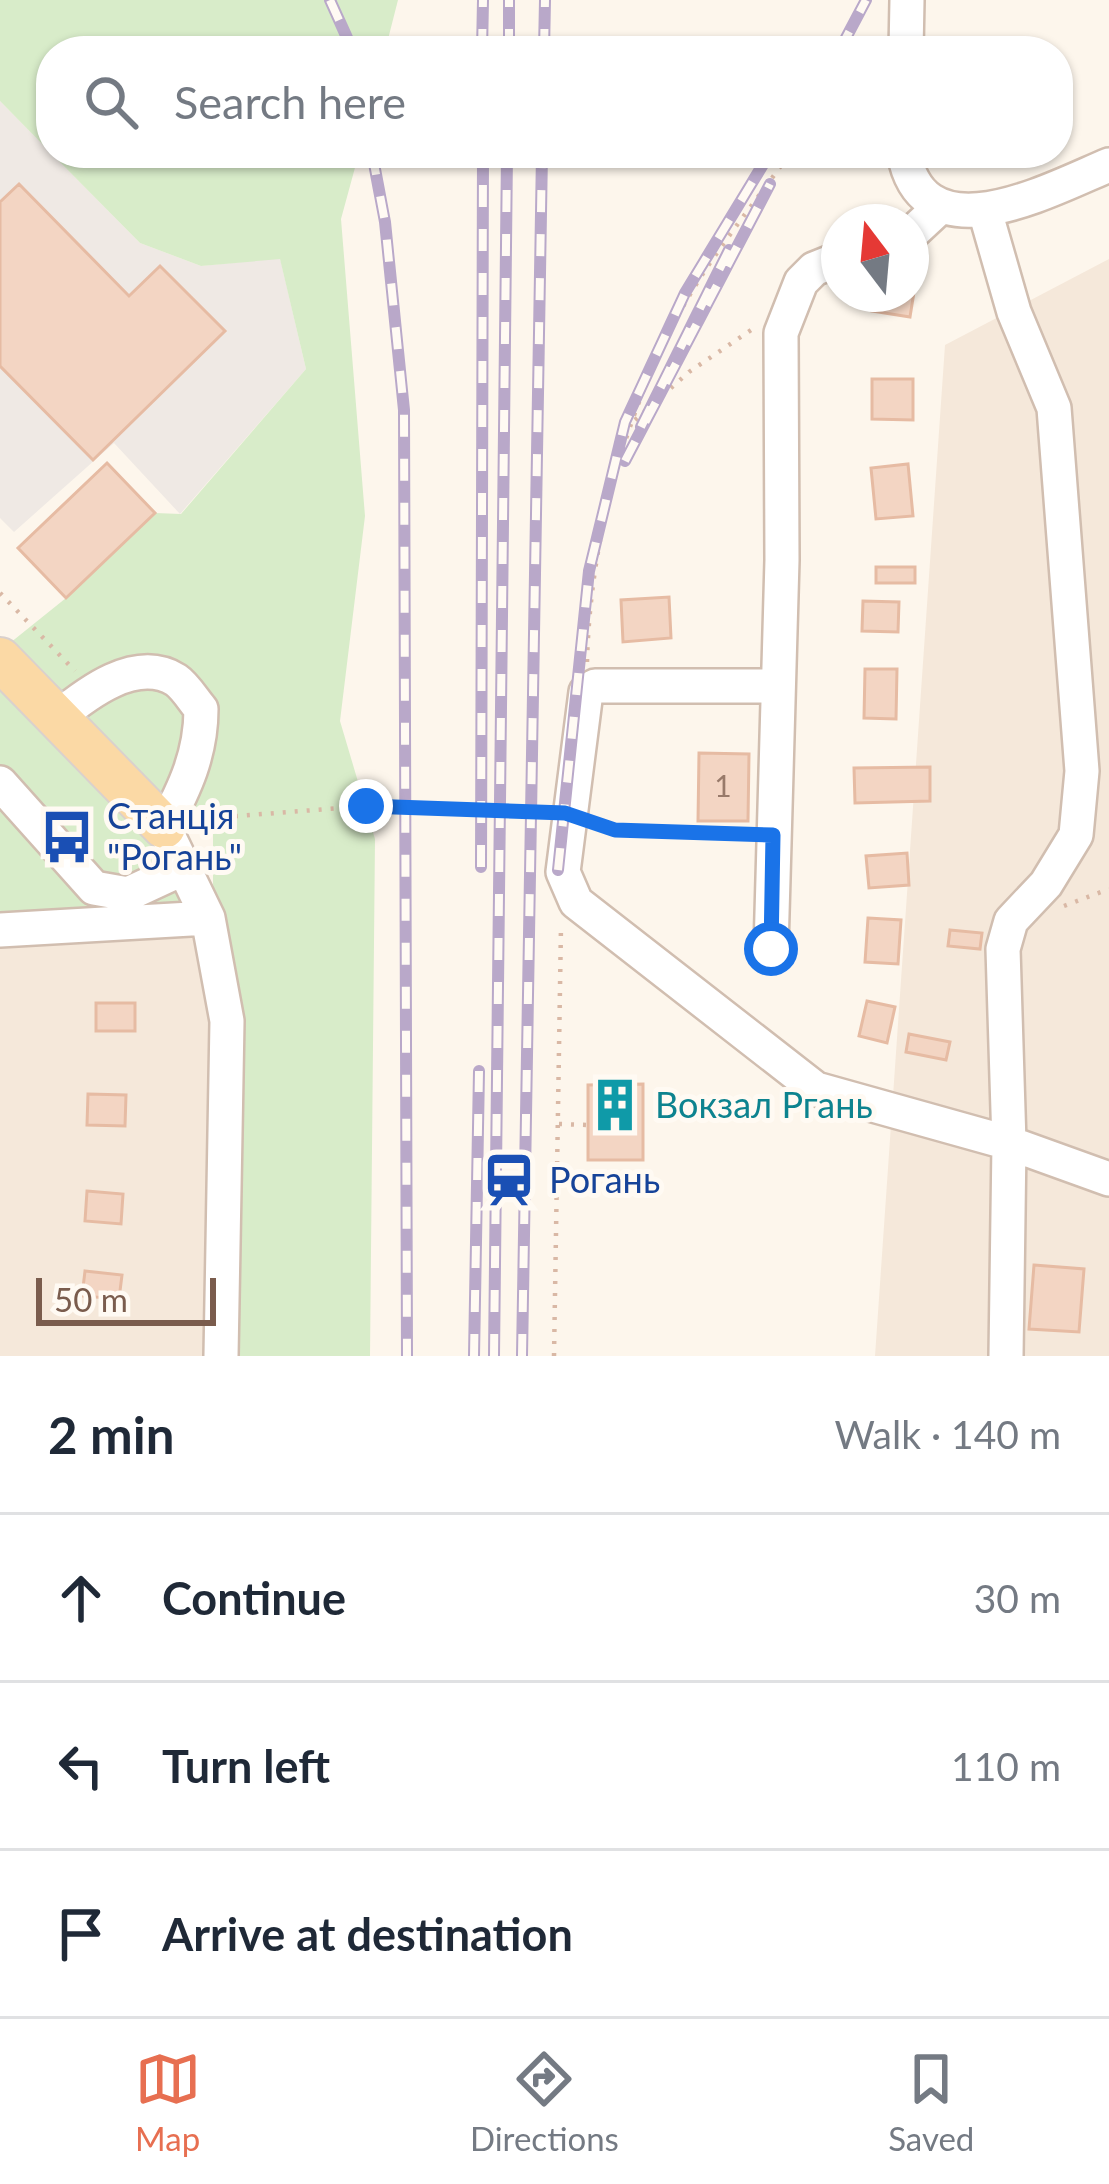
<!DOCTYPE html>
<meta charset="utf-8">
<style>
body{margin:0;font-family:Lato,sans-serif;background:#f6f6f7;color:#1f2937}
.compass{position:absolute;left:821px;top:204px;width:108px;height:108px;border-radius:50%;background:#fff;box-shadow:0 3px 9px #0004;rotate:344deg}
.scale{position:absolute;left:36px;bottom:30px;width:180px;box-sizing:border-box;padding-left:12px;border:6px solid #7a5c4d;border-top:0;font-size:33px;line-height:42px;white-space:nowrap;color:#7a5c4d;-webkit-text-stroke:9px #fffaf3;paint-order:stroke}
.stop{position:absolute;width:36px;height:36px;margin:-27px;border:9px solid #1a73e8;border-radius:50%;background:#fff}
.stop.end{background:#1a73e8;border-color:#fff;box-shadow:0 3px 12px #0008}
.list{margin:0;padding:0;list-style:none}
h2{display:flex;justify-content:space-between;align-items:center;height:156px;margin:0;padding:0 48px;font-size:51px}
h2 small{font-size:39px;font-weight:400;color:#747a83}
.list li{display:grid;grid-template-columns:78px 1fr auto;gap:36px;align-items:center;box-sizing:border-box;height:168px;padding:0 48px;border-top:3px solid #e0e1e3}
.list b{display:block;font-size:45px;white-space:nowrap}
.list em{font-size:39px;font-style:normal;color:#747a83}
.icon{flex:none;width:66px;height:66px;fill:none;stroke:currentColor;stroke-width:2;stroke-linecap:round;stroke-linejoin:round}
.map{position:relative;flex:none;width:1109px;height:1356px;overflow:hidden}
.search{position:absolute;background:#fff;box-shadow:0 3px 9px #0004;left:36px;right:36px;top:36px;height:132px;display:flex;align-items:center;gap:30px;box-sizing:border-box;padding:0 42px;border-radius:48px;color:#747a83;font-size:45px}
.sheet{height:660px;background:#fff}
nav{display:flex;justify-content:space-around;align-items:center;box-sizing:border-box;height:168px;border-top:3px solid #e0e1e3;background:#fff;font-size:33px;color:#747a83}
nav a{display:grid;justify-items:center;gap:6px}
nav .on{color:#e76f51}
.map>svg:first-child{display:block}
</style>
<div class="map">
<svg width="1109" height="1356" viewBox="0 0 1109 1356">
<rect width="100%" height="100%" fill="#fdf6ec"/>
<!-- residential -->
<path fill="#f5e8da" d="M1109 259V1356H875L945 345Z
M208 918 221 1356H0V930Z"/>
<!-- industrial -->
<path fill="#efe9e4" d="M0 101 140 243 201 266 280 258 306 369 180 514 114 443 14 532 0 518Z"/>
<!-- green -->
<path fill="#d8ecc9" d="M0 0H398L385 51H51V153L0 101Z
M51 153H359L341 219 365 516 340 721 375 839 370 1356H221L227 1021 213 884V816L165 826 208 918 0 930V651L66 598 155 513 181 514 306 369 280 259 201 266 140 243Z"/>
<!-- building -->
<path fill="#f3d5c3" stroke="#e6bba3" stroke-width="3" d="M19 184 129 296 160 266 225 331 93 460 0 366V202Z
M914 292 910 317 872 311 875 294Z
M872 379H913V420L872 419Z
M107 463 155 513 66 598 18 548Z
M908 464 913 516 876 519 871 468Z
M876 567H915V583H876Z
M669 597 671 638 623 642 621 600Z
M863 601 899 602 898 632 862 631Z
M865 669H897L896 719 864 718Z
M699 753 749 754 748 821H698Z
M930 767V801L855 803 854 768Z
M907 853 909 885 869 888 866 856Z
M868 918 901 920 898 964 865 962Z
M950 930 982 933 980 949 948 946Z
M867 1001 895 1007 887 1043 859 1036Z
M96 1003H135V1031H96Z
M909 1034 950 1042 946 1060 906 1052Z
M643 1084V1160H588V1085Z
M88 1094 126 1095 125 1126 87 1125Z
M87 1191 123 1194 121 1224 85 1221Z
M1034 1265 1084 1269 1079 1332 1029 1329Z
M85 1271 122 1275 119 1299 82 1296Z"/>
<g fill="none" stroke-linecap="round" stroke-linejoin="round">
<defs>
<path id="minor" d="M906 51 907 0
M904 153C923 259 1049 190 1109 165
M985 211 1014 312 1054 408 1082 771 1076 835 1046 884 1011 921 1003 949 1009 1143 1006 1356
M911 234 940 207
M776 686H595L586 692 563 872 576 902 816 1089 1009 1143 1109 1179
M57 718C86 694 136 655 176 680 185 686 194 701 201 709 201 754 185 788 164 827L208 918 227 1021 221 1356
M0 783 94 888 128 894 184 868
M0 930 208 918
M771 949 782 560 781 333 801 282 814 269 839 259"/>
<path id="major" d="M0 659 164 827"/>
</defs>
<!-- minor casing -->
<use href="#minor" stroke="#d1beb0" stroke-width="38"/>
<!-- major casing -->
<use href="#major" stroke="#dad1cd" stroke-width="46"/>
<!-- path -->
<path stroke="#d9b8a5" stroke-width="4.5" stroke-dasharray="3 9" stroke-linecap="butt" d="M635 420 689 372 754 328
M0 593 75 671
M587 662C590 540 625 410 685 303 715 250 755 203 790 153
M199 819 366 806 541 812
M598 824 615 830 748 834
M1064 906 1109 889
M559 1124 588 1125
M554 1356 561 926"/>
<!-- minor -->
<use href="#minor" stroke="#fff" stroke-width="33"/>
<!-- major -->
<use href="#major" stroke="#fbd9a5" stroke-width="42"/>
<defs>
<path id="rail" d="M330 0 353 51
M482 51 483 0
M509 51V0
M544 51 545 0
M839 51 866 0
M372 153 385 222 404 410 407 1356
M641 427 729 250
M625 461 770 184
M481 867 483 153
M558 870 589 571 625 422 685 293 770 153
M474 1356 479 1071
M494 1356 507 153
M522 1356 542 153"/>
</defs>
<!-- rail casing -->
<use href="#rail" stroke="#b9a8c9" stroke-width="12"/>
<!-- rail -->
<use href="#rail" stroke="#fffaf3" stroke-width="8" stroke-dasharray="22" stroke-linecap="butt"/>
</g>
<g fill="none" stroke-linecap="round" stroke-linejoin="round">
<!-- route -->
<path stroke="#1a73e8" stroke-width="15" d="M366 806 565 813 615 830 773 835 771 949"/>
</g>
<!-- icons -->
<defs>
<symbol id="bus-bare" viewBox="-9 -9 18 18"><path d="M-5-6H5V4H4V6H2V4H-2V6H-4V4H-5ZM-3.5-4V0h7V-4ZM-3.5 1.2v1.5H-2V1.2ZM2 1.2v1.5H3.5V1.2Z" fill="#1a4fb4" stroke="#fffaf3" stroke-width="2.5" paint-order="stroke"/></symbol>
<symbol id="building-bare" viewBox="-9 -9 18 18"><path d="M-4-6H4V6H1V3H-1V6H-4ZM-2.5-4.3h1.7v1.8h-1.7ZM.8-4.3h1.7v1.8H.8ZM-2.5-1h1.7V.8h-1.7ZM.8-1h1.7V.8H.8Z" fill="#0f9aa8" stroke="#fffaf3" stroke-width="2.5" paint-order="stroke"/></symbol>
<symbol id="station-bare" viewBox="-9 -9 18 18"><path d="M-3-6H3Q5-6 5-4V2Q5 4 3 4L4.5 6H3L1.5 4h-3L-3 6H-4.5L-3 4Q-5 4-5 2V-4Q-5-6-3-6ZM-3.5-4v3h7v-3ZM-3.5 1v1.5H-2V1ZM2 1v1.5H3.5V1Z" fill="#1a4fb4" stroke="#fffaf3" stroke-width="2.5" paint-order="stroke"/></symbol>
</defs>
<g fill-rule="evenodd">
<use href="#bus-bare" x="29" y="799" width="76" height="76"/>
<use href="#building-bare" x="577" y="1067" width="76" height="76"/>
<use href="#station-bare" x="471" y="1142" width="76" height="76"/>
</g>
<g text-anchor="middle" stroke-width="10" stroke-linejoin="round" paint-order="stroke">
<!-- number labels -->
<g font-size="30" fill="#987a6a">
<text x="723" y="797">1</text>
</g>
<!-- transit labels -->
<g font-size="36" fill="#164399" stroke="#fffaf3" text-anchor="start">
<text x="107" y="829">Станція<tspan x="107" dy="41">"Рогань"</tspan></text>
<text x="549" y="1193">Рогань</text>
</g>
<!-- culture labels -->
<g font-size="36" fill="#0d838f" stroke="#fffaf3" text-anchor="start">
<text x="655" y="1118">Вокзал Ргань</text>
</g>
</g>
</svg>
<svg class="compass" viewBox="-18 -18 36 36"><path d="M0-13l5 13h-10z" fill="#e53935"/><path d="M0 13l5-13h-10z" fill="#747a83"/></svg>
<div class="scale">50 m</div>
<div class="stop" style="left:771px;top:949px"></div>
<div class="stop end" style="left:366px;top:806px"></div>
<div class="search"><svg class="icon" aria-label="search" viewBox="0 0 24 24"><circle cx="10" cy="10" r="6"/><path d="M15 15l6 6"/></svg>Search here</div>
</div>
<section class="sheet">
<h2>2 min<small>Walk · 140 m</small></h2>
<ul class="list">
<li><svg class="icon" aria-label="ahead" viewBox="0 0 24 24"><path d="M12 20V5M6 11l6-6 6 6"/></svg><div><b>Continue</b></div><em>30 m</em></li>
<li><svg class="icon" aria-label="left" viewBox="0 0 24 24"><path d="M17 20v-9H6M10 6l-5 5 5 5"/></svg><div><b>Turn left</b></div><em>110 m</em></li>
<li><svg class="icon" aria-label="arrive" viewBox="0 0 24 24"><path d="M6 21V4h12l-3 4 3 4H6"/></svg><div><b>Arrive at destination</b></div></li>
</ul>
</section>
<nav>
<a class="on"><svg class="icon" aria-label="map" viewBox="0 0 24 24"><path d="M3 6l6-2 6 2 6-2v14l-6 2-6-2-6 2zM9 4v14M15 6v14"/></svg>Map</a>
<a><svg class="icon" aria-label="directions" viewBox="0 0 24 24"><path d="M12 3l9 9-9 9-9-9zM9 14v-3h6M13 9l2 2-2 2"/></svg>Directions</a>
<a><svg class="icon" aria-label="saved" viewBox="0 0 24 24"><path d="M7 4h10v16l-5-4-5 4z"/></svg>Saved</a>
</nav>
